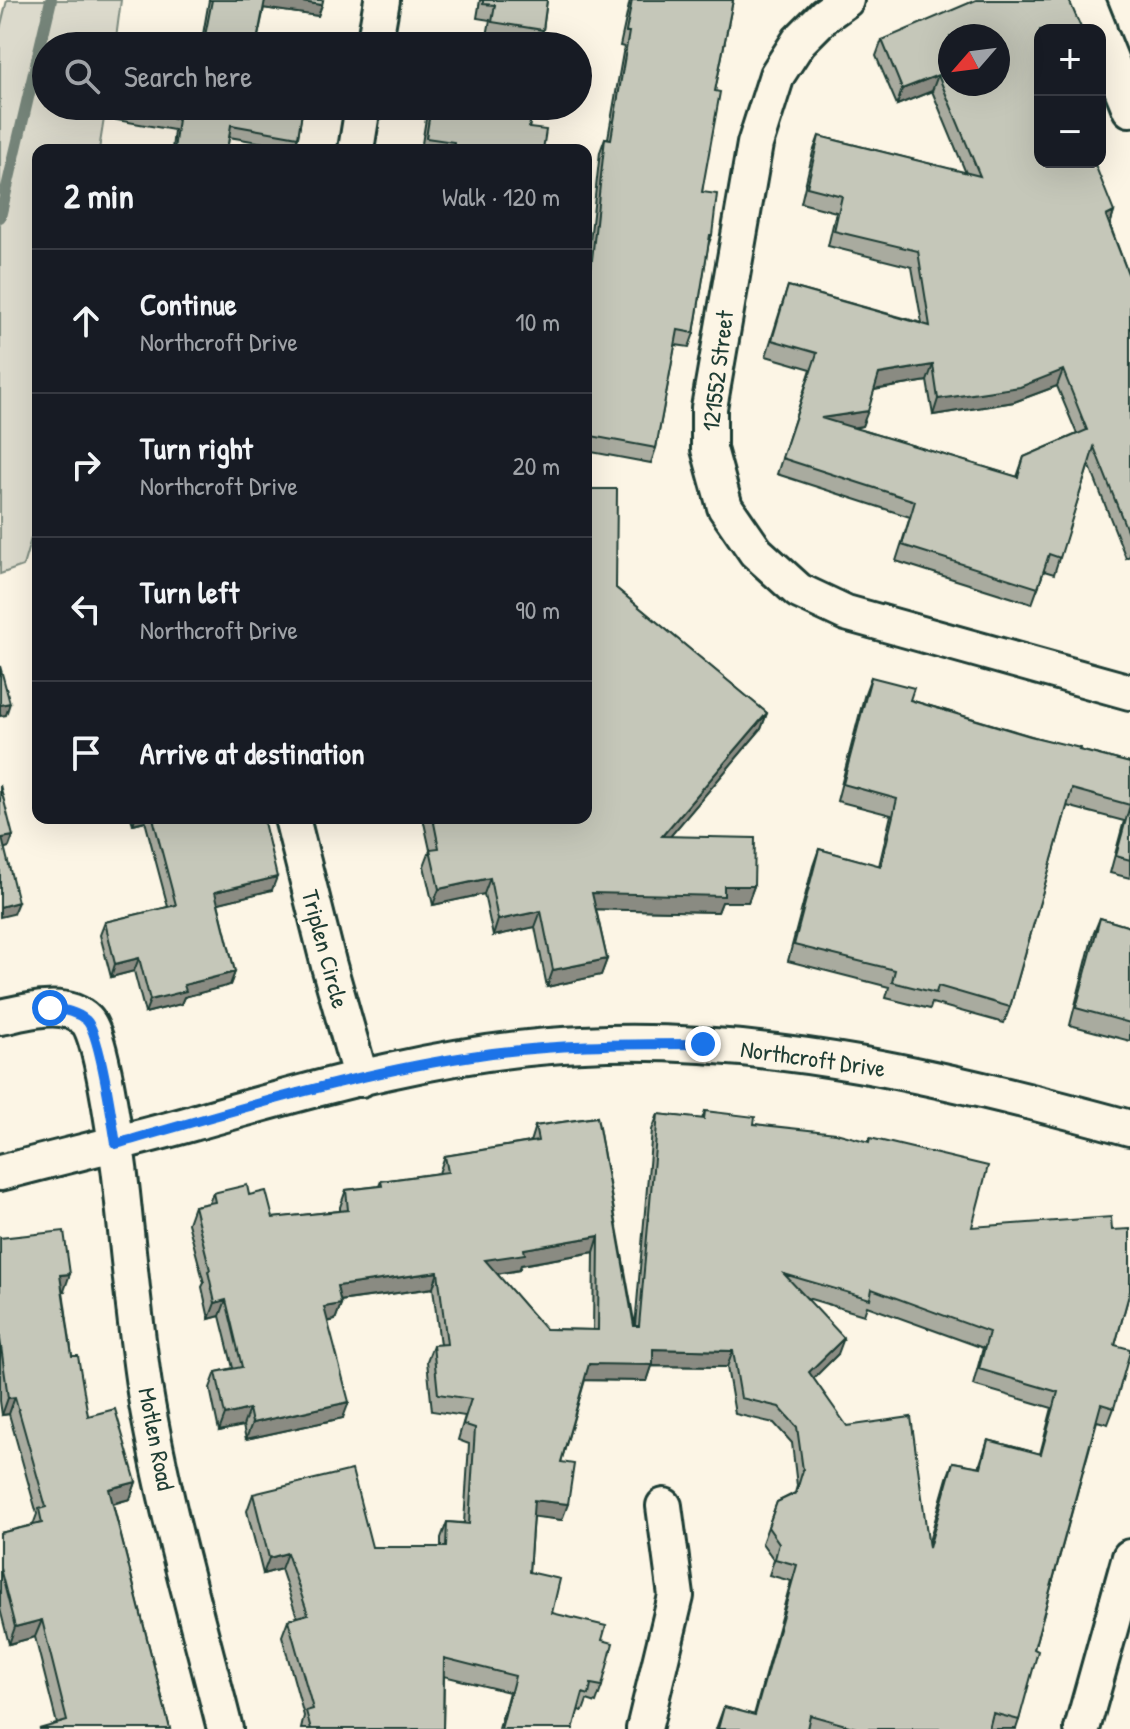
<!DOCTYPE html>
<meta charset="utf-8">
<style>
body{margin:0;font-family:"Patrick Hand",sans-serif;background:#20242c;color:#f1f3f6}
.controls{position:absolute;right:24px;top:24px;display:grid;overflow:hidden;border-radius:16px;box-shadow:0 8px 32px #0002}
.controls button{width:72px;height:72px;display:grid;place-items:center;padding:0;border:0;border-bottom:2px solid #363941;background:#171b24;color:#f1f3f6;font:40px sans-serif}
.compass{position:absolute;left:938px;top:24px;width:72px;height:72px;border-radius:50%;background:#171b24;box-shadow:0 8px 32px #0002;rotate:242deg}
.stop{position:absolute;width:24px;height:24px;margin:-18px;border:6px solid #1a73e8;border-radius:50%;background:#fff}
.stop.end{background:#1a73e8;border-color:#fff;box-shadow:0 2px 8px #0008}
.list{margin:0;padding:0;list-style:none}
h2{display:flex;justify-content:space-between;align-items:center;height:104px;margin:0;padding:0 32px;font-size:34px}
h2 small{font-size:26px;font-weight:400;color:#9ea1a6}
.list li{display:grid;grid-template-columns:52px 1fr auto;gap:24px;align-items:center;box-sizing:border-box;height:144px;padding:0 32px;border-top:2px solid #363941}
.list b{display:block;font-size:30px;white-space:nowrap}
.list p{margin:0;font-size:26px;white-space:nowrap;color:#9ea1a6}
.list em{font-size:26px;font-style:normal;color:#9ea1a6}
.icon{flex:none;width:44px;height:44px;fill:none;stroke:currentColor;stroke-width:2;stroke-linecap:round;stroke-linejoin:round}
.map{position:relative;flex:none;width:1130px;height:1729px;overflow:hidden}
.search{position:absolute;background:#171b24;box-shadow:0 8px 32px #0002;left:32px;top:32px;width:560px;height:88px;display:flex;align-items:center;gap:20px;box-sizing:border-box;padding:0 28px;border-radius:44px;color:#9ea1a6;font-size:30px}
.panel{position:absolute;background:#171b24;box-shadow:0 8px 32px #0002;left:32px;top:144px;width:560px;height:680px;border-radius:16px}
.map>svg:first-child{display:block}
</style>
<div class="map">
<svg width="1130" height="1729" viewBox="0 0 1130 1729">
<rect width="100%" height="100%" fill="#fcf5e5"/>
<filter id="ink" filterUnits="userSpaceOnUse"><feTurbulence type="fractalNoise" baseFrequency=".0125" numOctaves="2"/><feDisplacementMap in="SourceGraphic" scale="16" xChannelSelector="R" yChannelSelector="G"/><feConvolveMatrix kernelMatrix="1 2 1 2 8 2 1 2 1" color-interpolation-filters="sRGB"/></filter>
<g filter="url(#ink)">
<!-- green -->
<path fill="#dcdacc" stroke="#7e8c80" stroke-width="2" d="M7 0H121L115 46H46V106H106L99 150H38V515L23 566 0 574V29Z"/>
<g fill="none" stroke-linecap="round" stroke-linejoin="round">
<!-- stream -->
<path stroke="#758479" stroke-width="12" d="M0 217 51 0"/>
<defs>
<path id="minor" d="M846 0 825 15 799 41 777 75 755 144 709 408V449L725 507 756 552 799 591 846 613 1130 692
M1087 0 1099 30
M1100 34 1130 109
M374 46 382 0
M356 150 363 106
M292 818 329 966 361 1079
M0 1017C27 1012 65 999 87 1021 103 1037 119 1165 122 1193 129 1259 135 1326 145 1392 164 1506 197 1617 225 1729
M0 1173C64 1156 129 1141 193 1123 319 1087 451 1049 583 1044 770 1035 951 1079 1130 1128
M644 1729 676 1596 664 1506
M1082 1729 1130 1557"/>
</defs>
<!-- minor casing -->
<use href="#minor" stroke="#1f3d34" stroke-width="40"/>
<!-- minor -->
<use href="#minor" stroke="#fcf5e5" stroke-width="34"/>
</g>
<!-- wall -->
<path fill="#a9ab9f" stroke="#1f3d34" stroke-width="2" fill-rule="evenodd" d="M209 0H323L318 16 264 8 256 46H201Z
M480 0H547L543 30 537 45 487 36 490 20 477 18Z
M630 0H733L715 91 702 192 712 235 708 246 694 333 689 347 675 345 656 448 651 463 586 451V268H587L600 152 605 138H608L624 47 620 46Z
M1040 30V162L1114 212 1110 225 1130 279V556L1126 558 1089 464 1054 574 1044 571 1032 604 896 561 910 517 777 474 811 369 766 356 788 286 922 323 912 267 828 246 836 212 801 203 813 152 819 136 966 173 932 91 897 105 876 56 882 40ZM927 381 933 415 1014 402 1057 386 1077 434 1024 457 1017 477 854 428 862 426 874 390Z
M114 106H303L298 137 293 148 229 137 227 150H172L174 130 111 119Z
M428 106H533L529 128 543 150H421Z
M616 588 767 713 761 729 670 836 754 886 748 902H722L718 912 596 909 607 959 601 975 547 987 535 927 493 936 484 894 433 905 424 866 430 850 423 818H586Z
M871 677 910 700 1079 750 1130 763V878L1110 873 1124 821 1067 806 1010 1007 1004 1023 932 1003 930 1009 886 998 889 987 788 961 813 866 819 849 879 866 891 815 837 801 865 693Z
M131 818H263L272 890 218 903 235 972 230 985 184 997 181 1004 145 1013 134 971 111 977 100 935 105 922 168 907 145 821 133 824Z
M1100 918 1130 927V1041L1070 1025 1093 935Z
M705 1111 754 1124 868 1142 870 1138 972 1227 1112 1230 1127 1302 1115 1345 1114 1408 1108 1424 1097 1421 1034 1649 1019 1720 1016 1729H716L724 1707 754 1715 791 1581 769 1575 774 1560 762 1543 777 1502 795 1493 797 1486 792 1443 774 1423 735 1414 727 1367 652 1366 647 1381 585 1380 561 1462 562 1520 533 1516 529 1572 552 1613 602 1640V1686L596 1703 587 1700 583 1711 578 1710 573 1729H499L509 1692 444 1676 443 1729H301L304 1716 282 1636 288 1620 297 1617 281 1569 263 1574 247 1511 253 1494 372 1547H441V1538L447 1522 464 1523 469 1444 458 1440 465 1416 432 1411 427 1361 433 1345H440L433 1288 340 1301 341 1304 335 1320 328 1322 343 1418 246 1439 243 1426 219 1431 210 1388 216 1372 233 1368 220 1316 209 1319 202 1287 204 1283 188 1223 194 1206 209 1203 213 1193 249 1195 273 1218 340 1211V1207L346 1190 379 1186 381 1181 439 1173 445 1156 530 1142 535 1126 597 1117 635 1326 652 1130 658 1114 702 1119ZM594 1252 593 1330 545 1329 497 1274 519 1270 521 1265ZM807 1298 864 1315 867 1306 983 1348 973 1385 1052 1408 1040 1454 988 1440 979 1467 953 1462 947 1478 928 1545 813 1378 838 1354Z
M0 1238 64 1291H63L72 1356 88 1416 136 1482 130 1499 113 1504 170 1729 57 1724 35 1637 9 1644 0 1609V1533L33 1525 37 1514 9 1414 2 1415 0 1401Z"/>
<!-- shaded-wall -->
<path fill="#8a8b82" stroke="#1f3d34" stroke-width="2" d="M265 0H290L322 5 318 16 262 8Z
M938 75 932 91 897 105 902 89Z
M1114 212 1109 228 1106 216Z
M933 365 927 381 873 390 879 374Z
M1063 370 1057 386 1014 402 933 415 938 399Z
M868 411 862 426 815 434 821 418Z
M10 703 6 715 0 716V705Z
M767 713 761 729 657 852 662 836Z
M135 818H147L145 821 133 824Z
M13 836 9 847 0 850 2 838Z
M277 877 272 890 211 905 215 892Z
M490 878 484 894 433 905 439 889Z
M724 886H754L748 902H722L718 912 586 909 592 893Z
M18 902 13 914 0 917V907Z
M541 911 535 927 493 936 498 920Z
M139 958 134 971 111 977 115 964Z
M607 959 601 975 547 987 553 970Z
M235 972 230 985 184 997 181 1004 145 1013 150 1000 184 985Z
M599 1236 594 1252 521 1265 519 1270 479 1277 485 1260 524 1249Z
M438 1272 433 1288 331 1302 337 1286Z
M70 1274 64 1291 54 1292 60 1275Z
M226 1300 220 1316 209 1319 215 1303Z
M341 1304 335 1320 318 1323 324 1307Z
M844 1338 838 1354 803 1389 809 1372Z
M653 1349 733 1351 727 1367 652 1366 647 1381 583 1380 589 1364Z
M15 1397 9 1414 2 1415 8 1398Z
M349 1402 343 1418 246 1439 252 1423Z
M249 1409 243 1426 219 1431 225 1415Z
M136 1482 130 1499 103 1506 109 1489Z
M534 1500 568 1504 562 1520 528 1516Z
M287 1553 281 1569 263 1574 269 1558Z
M42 1620 35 1637 9 1644 15 1627Z"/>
<!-- building -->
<path fill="#c5c7b9" stroke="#1f3d34" stroke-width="2" fill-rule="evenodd" d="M212 0H265L256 46H203Z
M290 0H323L322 5Z
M483 0H547L543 30 492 22 495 5 483 4Z
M632 0H733L715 91 720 92 702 192 717 194 712 235H710L694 333 678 330 656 448 586 435V268L591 269 605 138 611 139 629 32H626Z
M976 0H1069L1082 30H1040V162H1094L1114 212 1106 216 1130 279V538L1094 447 1060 558 1049 554 1038 588 902 545 915 501 782 458 817 353 772 340 788 286 930 326 918 251 834 231 842 196 807 187 819 136 980 176 938 75 902 89 882 40ZM950 36H998V84H950ZM933 365 938 399 1020 387 1063 370 1087 430 1024 457 1018 477 821 418 868 411 879 374Z
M115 106H303L298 137 231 125 227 150H174L178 119 115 107Z
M431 106H533L529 128 546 130 543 150H453L454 142 426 138Z
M586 489H617L616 588 767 713 662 836 755 838 754 886H724V896L592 893 607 959 553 970 541 911 498 920 490 878 439 889 430 849 439 848 433 818H586Z
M0 666 10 703 0 705Z
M871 677 914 688 910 700 1030 736 1080 748 1079 750 1130 763V860L1116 856 1130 805 1072 789 1010 1007 938 986 936 993 892 982 895 970 794 945 819 849 881 866 897 799 843 784Z
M0 785 13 836 2 838 18 902 0 907Z
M153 818H263L277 877 215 892 235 972 184 985 186 991 150 1000 139 958 115 964 105 922 176 905Z
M1100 918 1130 927V1023L1076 1008Z
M705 1111 755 1117 754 1124 836 1133 869 1142 870 1138 988 1166 972 1227 1111 1217 1112 1230 1130 1229V1291L1115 1345 1130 1349V1352L1114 1408 1101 1404 1034 1649 1038 1651 1019 1720 993 1713 989 1729H860L810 1715 807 1729H718L724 1707 755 1715 797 1565 775 1559 779 1543 768 1527 777 1502 796 1493 803 1470 797 1427 779 1407 741 1398 733 1351 653 1349V1365L589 1364 561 1462 574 1464 568 1504 534 1500 529 1572 560 1579 552 1613 606 1626 602 1640 613 1643 602 1686 591 1684 589 1695 583 1693 573 1729H501L515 1676 444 1658 443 1729H311L306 1711 313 1709 288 1620 308 1614 287 1553 269 1558 253 1494 352 1470 372 1547H446L447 1522 469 1524 475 1428 463 1424 471 1399 438 1394 433 1345 447 1344 438 1272 337 1286 341 1304 324 1307 349 1402 252 1423 249 1409 225 1415 216 1372 242 1367 226 1300 215 1303 208 1271 210 1270 194 1206 215 1202 213 1193 247 1185 249 1195 266 1191 273 1218 348 1210 346 1190 382 1186 381 1181 448 1172 445 1156 538 1141 535 1126 597 1117 634 1326H639L658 1114 704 1119ZM599 1236 598 1330 545 1329 485 1260 525 1254 524 1249ZM784 1274 870 1299 872 1289 989 1332 979 1369 1058 1392 1041 1454 988 1440 981 1467 953 1462 929 1548 911 1417 847 1426 809 1372 844 1338Z
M64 1231 70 1274 60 1275 72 1356H78L88 1416 115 1409 136 1482 109 1489 170 1729H39L67 1721 42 1620 15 1627 0 1568V1533L42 1523 39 1509 46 1507 15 1397 8 1398 0 1339V1238Z"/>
</g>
<g fill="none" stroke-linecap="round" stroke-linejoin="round" filter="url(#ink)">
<!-- route -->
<path stroke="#1a73e8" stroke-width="10" d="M50 1008C64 1010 75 1011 86 1020 100 1032 112 1121 116 1144 233 1111 351 1074 472 1056 549 1044 625 1044 703 1044"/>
</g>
<g text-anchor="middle" stroke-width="8" stroke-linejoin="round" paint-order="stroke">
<!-- street labels -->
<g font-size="24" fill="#1f3d34" stroke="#fcf5e5">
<text transform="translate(718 371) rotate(-83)" y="8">121552 Street</text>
<text transform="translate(325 949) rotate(75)" y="8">Triplen Circle</text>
<text transform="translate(813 1059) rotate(8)" y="8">Northcroft Drive</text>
<text transform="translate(156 1439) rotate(79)" y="8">Motlen Road</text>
</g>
</g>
</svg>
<div class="controls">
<button>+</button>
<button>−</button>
</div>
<svg class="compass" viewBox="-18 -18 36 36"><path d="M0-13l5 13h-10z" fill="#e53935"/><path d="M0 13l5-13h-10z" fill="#9ea1a6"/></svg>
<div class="stop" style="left:50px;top:1008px"></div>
<div class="stop end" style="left:703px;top:1044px"></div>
<div class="search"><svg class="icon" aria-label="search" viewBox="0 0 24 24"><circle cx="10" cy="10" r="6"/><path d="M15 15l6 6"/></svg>Search here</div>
<section class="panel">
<h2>2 min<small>Walk · 120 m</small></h2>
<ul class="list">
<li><svg class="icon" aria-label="ahead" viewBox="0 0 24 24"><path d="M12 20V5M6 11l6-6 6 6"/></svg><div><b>Continue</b><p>Northcroft Drive</p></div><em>10 m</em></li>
<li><svg class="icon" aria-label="right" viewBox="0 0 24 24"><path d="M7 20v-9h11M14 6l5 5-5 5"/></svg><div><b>Turn right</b><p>Northcroft Drive</p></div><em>20 m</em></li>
<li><svg class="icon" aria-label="left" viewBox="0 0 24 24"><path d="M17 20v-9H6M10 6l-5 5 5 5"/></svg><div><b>Turn left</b><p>Northcroft Drive</p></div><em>90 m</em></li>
<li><svg class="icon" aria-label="arrive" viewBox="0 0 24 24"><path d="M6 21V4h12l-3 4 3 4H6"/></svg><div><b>Arrive at destination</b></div></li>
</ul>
</section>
</div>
